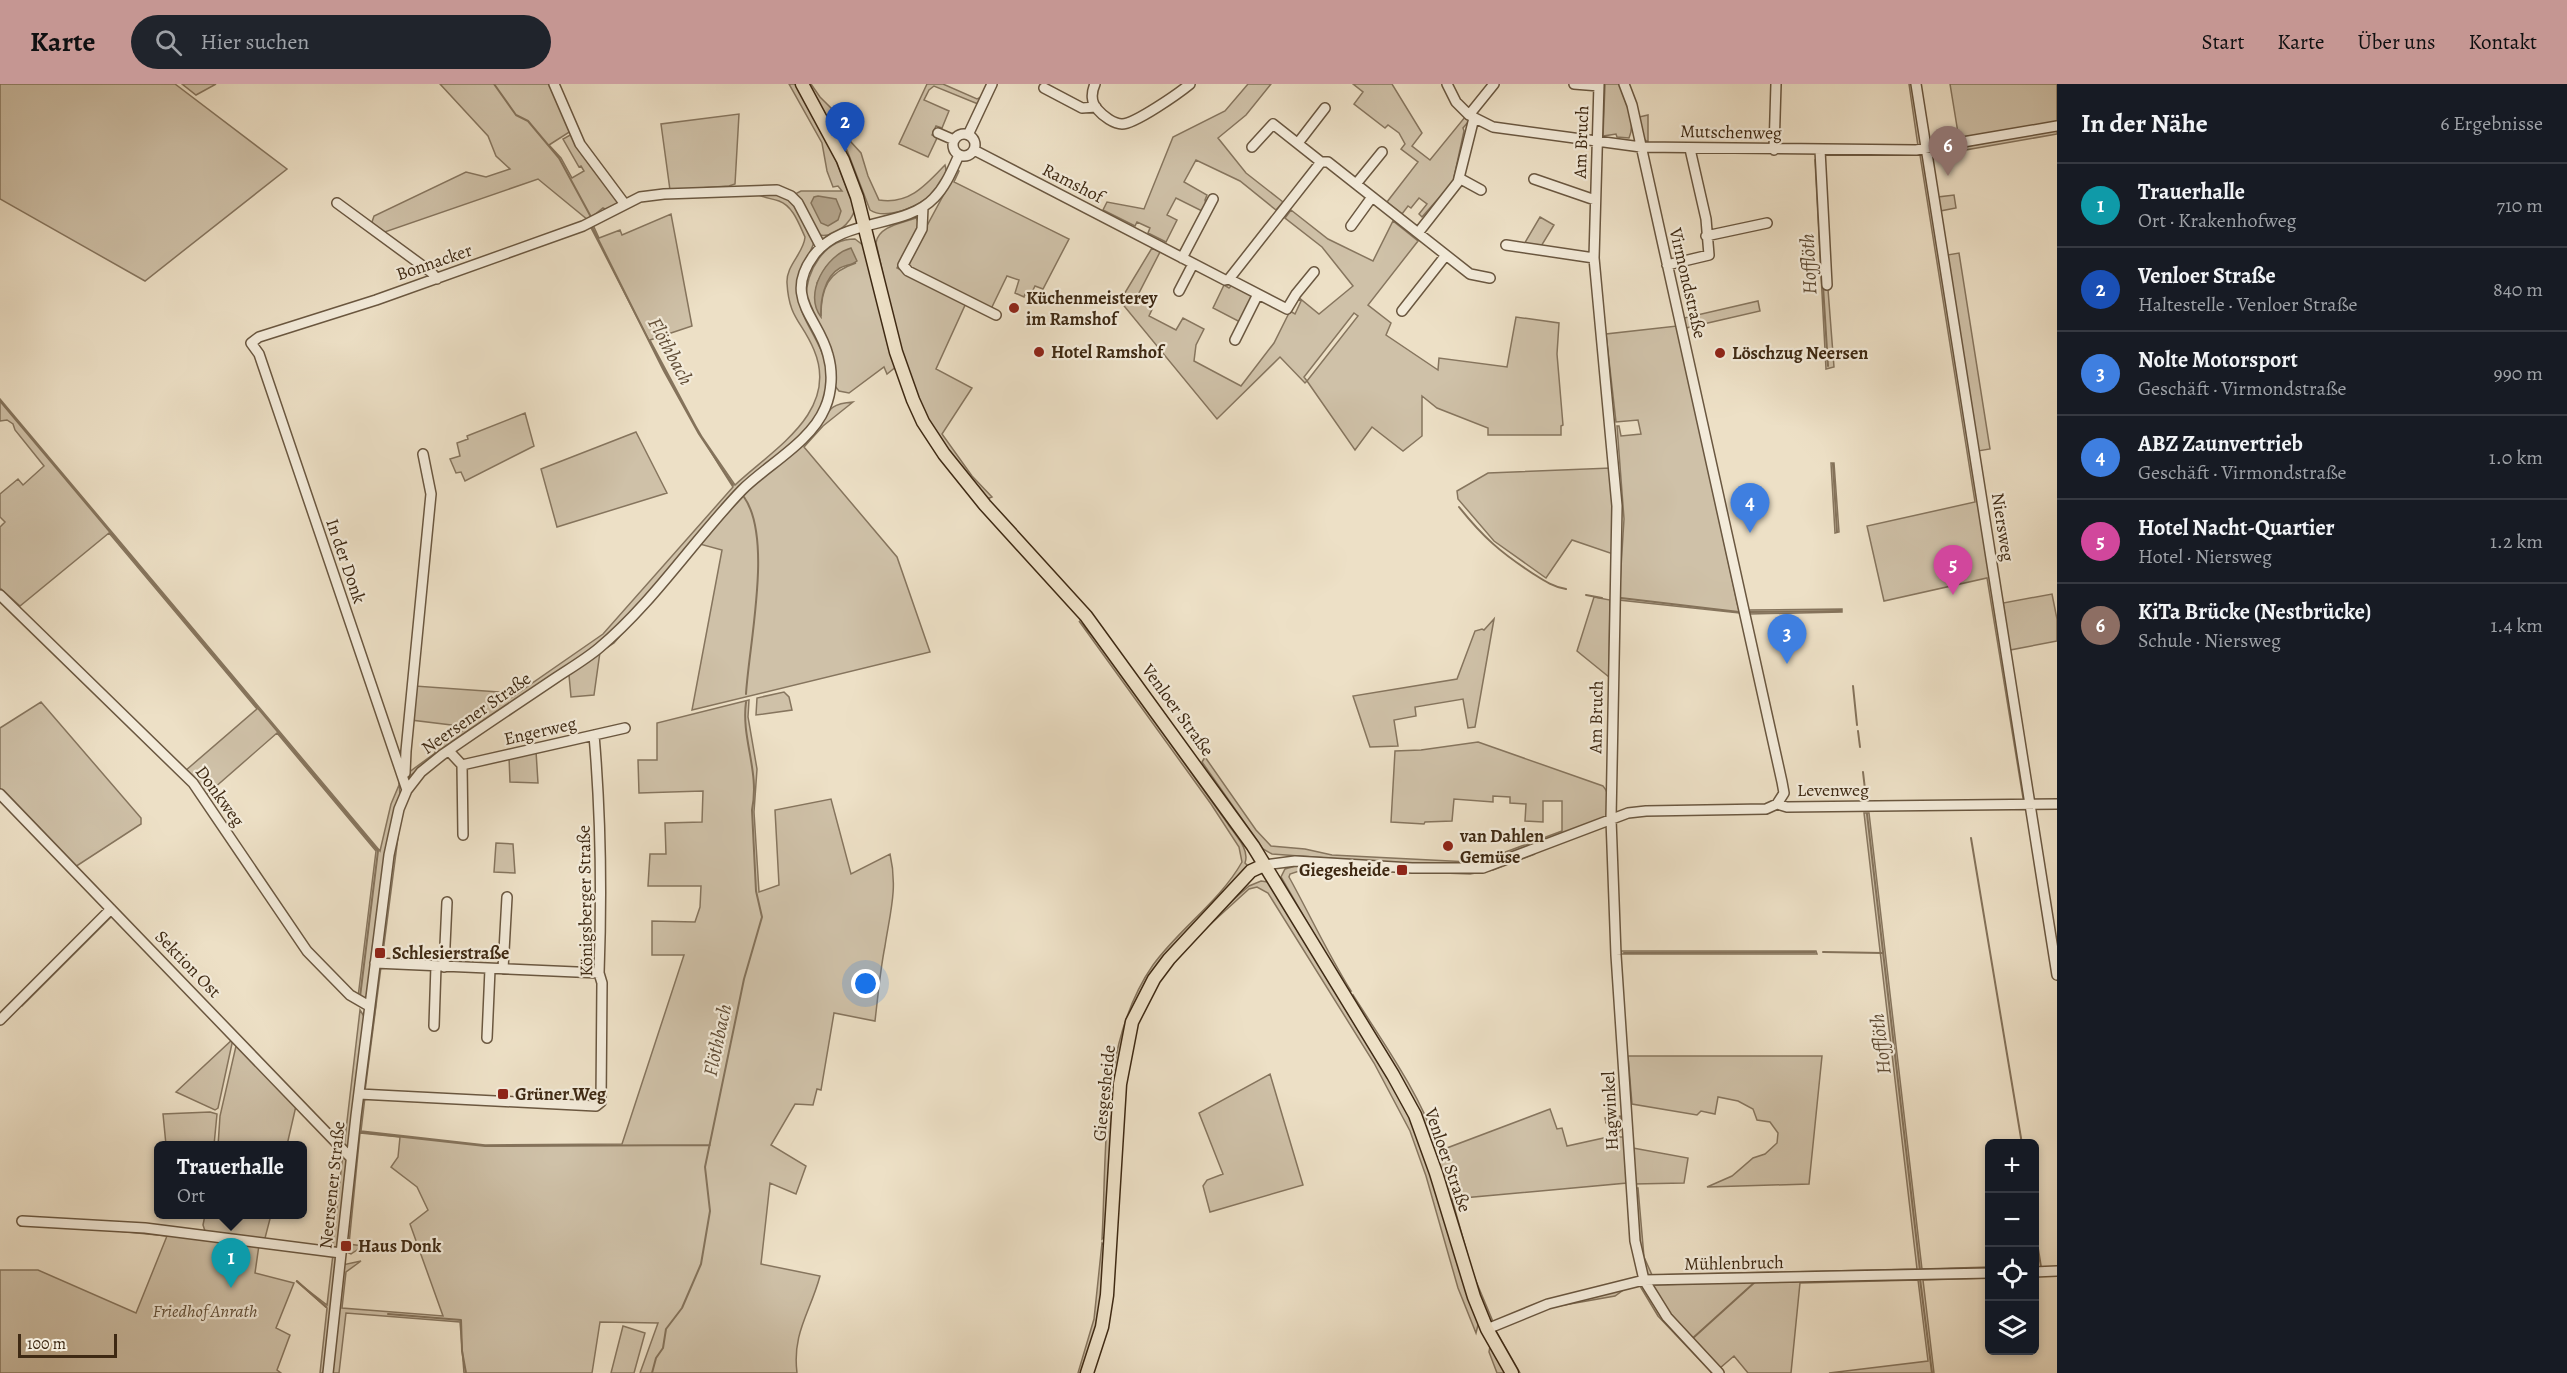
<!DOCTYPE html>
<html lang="de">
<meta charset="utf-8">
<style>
body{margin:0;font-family:Alegreya,serif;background:#20242c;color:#f1f3f6}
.controls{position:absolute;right:18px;bottom:18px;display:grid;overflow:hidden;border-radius:9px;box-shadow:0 3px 9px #0003}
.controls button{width:54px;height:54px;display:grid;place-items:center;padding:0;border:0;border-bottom:2px solid #363941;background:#171b24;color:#f1f3f6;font:30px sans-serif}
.scale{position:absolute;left:18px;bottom:15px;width:99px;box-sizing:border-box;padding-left:6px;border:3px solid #3e2913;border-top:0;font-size:16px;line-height:21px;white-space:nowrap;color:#3e2913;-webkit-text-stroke:4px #f3ebda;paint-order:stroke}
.you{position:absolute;left:866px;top:900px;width:21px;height:21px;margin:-15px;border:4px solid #fff;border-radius:50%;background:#1a73e8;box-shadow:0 0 0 9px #1a73e833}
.badge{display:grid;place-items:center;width:39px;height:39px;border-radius:50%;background:#c59692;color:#fff;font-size:20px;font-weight:700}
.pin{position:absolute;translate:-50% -50px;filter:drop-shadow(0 2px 3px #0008)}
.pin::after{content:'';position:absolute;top:32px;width:21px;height:18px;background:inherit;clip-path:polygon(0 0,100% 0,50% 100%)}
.popup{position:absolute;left:154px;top:1057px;width:153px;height:78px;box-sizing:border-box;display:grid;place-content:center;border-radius:9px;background:#171b24;filter:drop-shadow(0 2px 4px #0005);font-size:20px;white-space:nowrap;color:#9ea1a6}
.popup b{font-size:22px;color:#f1f3f6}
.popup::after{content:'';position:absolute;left:50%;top:100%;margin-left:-12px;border:12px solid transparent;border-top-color:#171b24}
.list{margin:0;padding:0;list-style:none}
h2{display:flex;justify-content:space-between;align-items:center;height:78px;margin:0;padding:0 24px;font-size:26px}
h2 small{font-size:20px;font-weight:400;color:#9ea1a6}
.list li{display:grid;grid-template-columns:39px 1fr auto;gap:18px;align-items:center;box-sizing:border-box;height:84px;padding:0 24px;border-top:2px solid #363941}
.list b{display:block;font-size:22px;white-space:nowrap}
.list p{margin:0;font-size:20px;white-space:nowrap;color:#9ea1a6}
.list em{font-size:20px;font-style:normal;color:#9ea1a6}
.icon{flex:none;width:33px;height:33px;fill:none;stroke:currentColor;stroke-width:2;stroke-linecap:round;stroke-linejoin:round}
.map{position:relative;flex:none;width:2057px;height:1289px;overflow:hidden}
header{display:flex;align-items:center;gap:36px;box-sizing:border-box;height:84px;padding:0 30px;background:#c59692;color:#111}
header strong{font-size:28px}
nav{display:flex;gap:33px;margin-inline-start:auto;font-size:21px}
.search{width:420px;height:54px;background:#20242c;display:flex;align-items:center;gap:15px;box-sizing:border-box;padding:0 21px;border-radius:33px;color:#9ea1a6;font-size:22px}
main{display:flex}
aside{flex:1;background:#171b24}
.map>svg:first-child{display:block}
</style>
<header>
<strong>Karte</strong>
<div class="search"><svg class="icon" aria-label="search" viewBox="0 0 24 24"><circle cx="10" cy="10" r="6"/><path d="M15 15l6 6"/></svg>Hier suchen</div>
<nav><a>Start</a><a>Karte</a><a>Über uns</a><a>Kontakt</a></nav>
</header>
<main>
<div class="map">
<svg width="2057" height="1289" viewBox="0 0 2057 1289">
<rect width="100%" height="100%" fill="#ede0c6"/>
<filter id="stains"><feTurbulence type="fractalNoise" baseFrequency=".00333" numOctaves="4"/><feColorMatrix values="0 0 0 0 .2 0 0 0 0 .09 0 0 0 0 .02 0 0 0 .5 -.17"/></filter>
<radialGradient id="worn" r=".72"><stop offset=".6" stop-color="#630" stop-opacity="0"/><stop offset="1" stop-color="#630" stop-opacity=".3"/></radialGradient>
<!-- green -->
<path fill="#cfc1a8" stroke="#86755e" stroke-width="1.5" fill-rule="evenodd" d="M0 0H175L287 85 145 197 0 115Z
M182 0H216L196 11Z
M440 0H549L556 11 571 47 549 61 561 74 572 94 584 87 581 82 579 83 563 55 572 50 620 118 607 126 603 124 588 136 538 95 382 149 371 141 374 132 466 88 486 93 510 85 496 72 488 52Z
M789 0H796L829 58 855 125C851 139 835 154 819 151L795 110 801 107H842L838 102 833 103 827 87 822 59Z
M807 0H811L820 13 833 26 851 58 861 69 868 92 879 116C909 121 926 101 945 81 954 108 892 141 870 126L847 66Z
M927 0H943L977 15 981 13 978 20 934 2 929 6 924 16 949 27 942 44 936 42 932 51 937 54 928 73 899 60Z
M1248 0H1271L1246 31 1218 54 1246 89 1283 118 1276 126 1240 97 1196 76 1184 98 1207 111 1205 116 1206 120 1202 127 1176 114 1167 131 1177 136 1166 158 1148 149 1150 144 1137 138 1135 142 1103 126 1107 118 1144 125 1173 53 1225 27Z
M1353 0H1392L1422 49 1412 62 1430 76 1465 33 1469 37 1463 44 1464 47 1453 98 1422 133 1419 130 1427 120 1419 114 1411 124 1408 122 1402 130 1387 118 1418 78 1401 65 1405 60 1399 49 1388 41 1385 44 1354 20 1363 8Z
M1605 0H1620C1624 18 1637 37 1629 54L1617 53 1616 50 1603 52Z
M1909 0H1913L1922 61 1918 62Z
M1950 0H2057V38L1959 55Z
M739 30 735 100 729 102 670 106 661 40Z
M1648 31V58L1644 55 1639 33Z
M2057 46V50L1931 72V69Z
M1924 70 2026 712 2023 714 1987 494 1884 517 1867 442 1975 418 1920 71Z
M1815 76H1818L1834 283 1826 285Z
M957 86 959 87 954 98 1069 155 1043 205 1035 202 1030 212 1025 210 1024 213 1015 209 1019 196 1007 192 991 225 910 184 909 175Z
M755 109 781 110 795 120 814 158C810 172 799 184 798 200 794 244 840 264 824 315 813 353 773 370 748 397 700 446 660 505 609 552 593 567 571 579 553 591 514 617 476 644 437 670L411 691 408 689 435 669V665L468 643 411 636 415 602 512 609V613L603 550 733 403C678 319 636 230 590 142L593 141 599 154 620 146 622 151 671 130 692 242 650 256 700 350 735 401C773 365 840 328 814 266 802 237 789 235 787 199 786 181 804 169 805 153 799 140 793 122 779 117 770 114 763 114 755 109Z
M1954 111 1956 124 1940 127 1938 113Z
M1291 126 1328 155 1373 177 1393 137 1418 157 1368 221 1391 239 1386 251 1438 286 1439 274 1507 283 1516 233 1559 239 1557 270 1563 341 1561 342V351H1488V344L1437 324 1422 312V352L1403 367 1372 343 1355 366 1307 297 1305 299 1280 273 1217 335 1120 217 1152 164 1160 168 1138 211 1155 219 1149 232 1176 246 1183 234 1204 245 1196 261 1194 277 1241 302 1274 259 1290 227 1295 230 1301 217 1297 215 1298 213 1319 230 1353 202 1322 163 1285 134ZM1354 229 1358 232 1307 297 1304 293Z
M1540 133 1554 141 1540 164 1523 162Z
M916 134 920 141 897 184 966 219 936 285 972 304 942 350 972 392 992 413 987 415C965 389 943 363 927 334 899 286 889 213 876 159 878 142 903 139 916 134Z
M855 155 864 162 897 282 887 290 884 283 849 309 839 307 835 302 833 275 806 215C806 187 824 155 855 155ZM856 179C828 188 821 204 821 232L817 199 826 183Z
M1959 169 1990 365 1978 367 1947 171Z
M1224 201 1229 204 1232 201 1253 212 1240 238 1213 224Z
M1758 217 1760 227 1686 244 1684 234Z
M1677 242 1739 527V529L1619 516 1624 435 1617 342H1619L1621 352 1641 350 1638 336 1616 338 1606 250Z
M0 315 380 767 391 720 399 701V692L400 713 373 858 368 914 358 913 376 767 277 649 205 712 185 687 257 625 109 449 20 522 0 504V443L5 438 0 433V410L18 395 23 401 44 382 15 346 13 340 7 336 0 337Z
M853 318 823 342 804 363 897 473 930 568 692 626 722 466 700 460 614 559 600 568 594 611 571 613 569 591 600 567 743 409 810 353C830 333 822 320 853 318Z
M525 329 534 362 465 397 461 388 456 389 450 375 460 372 457 359 468 355 467 352Z
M636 348 667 409 557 443 541 385Z
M1831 379H1834L1839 448 1835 449Z
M1611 384 1614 435 1613 470 1572 456 1546 494 1494 457 1458 415 1457 407 1488 389Z
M2052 510 2057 535V557L2010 566 2003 519Z
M1594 513 1610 516 1609 593 1577 567Z
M1842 525V528L1749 530V526Z
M1494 535 1475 643 1468 644 1463 615 1415 623 1416 632 1394 636 1398 662 1370 663 1353 612 1457 595 1475 547 1482 545 1484 546Z
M1079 537 1097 557 1228 740C1235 751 1250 765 1245 779L1248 782 1216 819 1129 937 1108 1150 1102 1155C1107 1065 1100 957 1153 881 1179 845 1220 817 1242 778L1239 763 1211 720Z
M784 608 789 613 792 626 756 631 757 614Z
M749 616 748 633 757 685 754 728 759 808 779 801 775 726 831 715 851 790 890 770C898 804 890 829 885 862 880 887 878 912 875 937L834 929 821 1006 817 1005 813 1021 795 1020 771 1061 806 1082 796 1110 770 1099 761 1180 820 1192C810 1229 792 1249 797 1289H640L658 1239 600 1238 592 1289H464L460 1238 346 1229 339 1289H331L342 1181 361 1177 346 1188 342 1224 443 1232 410 1140 428 1126 417 1103 391 1083 398 1073 400 1053 360 1049 349 1160 363 1162 351 1170 344 1167 361 1014 365 1013 361 1047 485 1061 622 1060 684 871H652V837L695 838 700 823 701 802H648L650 770H666L665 739 702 738 703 707 639 709 638 676H657V639Z
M41 618 141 734V740L75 783 0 706V644Z
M1478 658 1603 702C1611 711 1610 725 1605 735L1483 780 1437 782 1272 770 1263 765 1202 678 1205 673 1256 746 1271 762 1305 765 1332 771 1470 778 1492 773 1562 747V717H1543V738L1525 737 1526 720 1510 719V713L1493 712V718L1454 715 1452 737 1425 738 1424 740 1391 738 1395 667 1421 666Z
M536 667 538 699 510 698 509 673Z
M1864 729H1869L1922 1185 1989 1183V1187L1652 1195 1646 1190 1637 1143 1634 1104H1638L1644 1173 1652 1191 1917 1185Z
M400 738 382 876 378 875 392 774Z
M496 759 513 760 515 789 494 788Z
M1530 770H1535L1493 786 1470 790 1308 784 1290 790 1289 793C1310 831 1328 870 1351 907H1347L1281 793 1285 785 1299 781 1475 788Z
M1261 797 1268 798 1273 804 1378 973 1412 1034 1426 1069 1462 1188 1479 1237 1476 1249 1458 1204 1426 1092 1410 1047 1374 979 1268 809 1257 803 1249 805C1199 851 1144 894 1130 964 1124 997 1123 1032 1121 1065L1120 1064C1121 1030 1121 996 1129 963 1145 893 1197 847 1249 802Z
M111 829 113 831 22 922 20 920Z
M1621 867H1816L1817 870H1621Z
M381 883 365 1007 362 1006 377 884Z
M1353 911C1384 960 1419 1008 1438 1063H1433L1430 1059 1351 915Z
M360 926 365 934 350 1064 347 1066 344 1063Z
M233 955 218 1024 215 1026 176 1008Z
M238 961 296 1022 287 1061 218 1062 220 1032 236 962Z
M1628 972H1822L1809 1100 1707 1103 1732 1092 1753 1074 1765 1070 1777 1059 1778 1049 1770 1038 1757 1036 1753 1025 1738 1017 1718 1013 1715 1030 1701 1027 1697 1031 1632 1020Z
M1270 990 1303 1101 1210 1128 1203 1102 1207 1096 1223 1090 1199 1029Z
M1550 1025 1557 1045 1562 1044 1567 1062 1608 1053H1624L1627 1099 1452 1115 1473 1190 1494 1240 1491 1239 1485 1230 1435 1072 1439 1067Z
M210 1028 217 1030 214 1061H166L163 1030Z
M1633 1064 1688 1074 1684 1099 1634 1100Z
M343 1070 348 1076 337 1164 332 1165Z
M205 1131H271L264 1158 206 1150 203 1141Z
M23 1140 143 1146 259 1161 255 1189 294 1199 276 1244 290 1251 277 1286 281 1289H0V1186H38L136 1229 167 1152 78 1143 21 1142Z
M1102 1159 1108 1165 1099 1238 1083 1289H1078L1094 1235Z
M333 1170 337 1178 324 1289H320L327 1224 296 1197 327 1221Z
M1990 1191 1989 1194 1923 1196 1934 1289H1829L1928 1277 1918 1196 1800 1199 1791 1289H1748L1734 1272 1720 1284 1666 1226 1652 1201Z
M1636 1200 1644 1203 1662 1231 1715 1289H1712L1658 1232 1640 1202H1629L1615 1212 1547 1224 1495 1245 1520 1289H1516L1493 1249 1495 1243C1540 1223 1588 1211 1636 1200Z
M623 1242 645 1249 634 1289H611Z
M1490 1262 1508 1289H1497L1489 1268Z"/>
<!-- water -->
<path fill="#b2a289" stroke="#84725a" stroke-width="1.5" d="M818 112 836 115 841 127 838 136 828 142 821 139 811 119 814 113Z
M851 164 857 177C852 181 846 181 840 184 824 193 820 217 821 233 803 210 826 171 851 164Z
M1621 1032 1622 1044 1619 1048 1613 1046 1606 1039 1605 1034Z"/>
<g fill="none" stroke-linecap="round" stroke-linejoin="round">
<!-- stream -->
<path stroke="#84725a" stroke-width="2" d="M494 0 516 31 528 37 559 74 591 133
M592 143 664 287 699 350 733 401
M1823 202 1828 282
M0 317 378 767 360 913
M1833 380 1837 448
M744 413C773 454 749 559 746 610
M1459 423C1483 453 1500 468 1532 489 1543 496 1553 503 1566 505
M1586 511 1602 514
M1621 514 1739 528
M1750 528 1841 527
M1853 602 1857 641
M1858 647 1860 663
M1863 688 1866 714
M1867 730 1920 1186
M1971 754 2022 1060
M1823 868 1883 869
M1624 869 1815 868
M370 962 376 918
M364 1006 369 969
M363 1014 359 1048 485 1062 710 1061
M2034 1140 2041 1183H2034
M1947 1185 1990 1184
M1920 1195 1932 1289
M297 1197 326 1223
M1791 1198 1799 1197
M388 1230 461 1236 462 1267 466 1289
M1693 1254 1755 1198
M652 1289 656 1274 663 1264 666 1245 682 1224 701 1180 710 1127 705 1083 744 895 762 833 756 807 752 726C760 687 741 655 746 618"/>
<defs>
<path id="minor" d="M554 0 580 60 624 119
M1095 0C1091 9 1091 19 1098 26 1103 32 1114 40 1122 40 1135 40 1179 9 1190 0
M1447 0 1456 18 1469 31 1493 43 1641 63 1916 66 2057 42
M1574 0 1599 2
M1599 0 1594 174 1617 422 1611 735 1616 871 1635 1157 1644 1196 1667 1233 1719 1289
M1624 0 1632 21 1782 698 1784 709 1777 720
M1916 0 2057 891
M1044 4 1082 24 1096 23
M1469 31 1494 0
M938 49 954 56
M953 61a11 11 0 1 1 22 0a11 11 0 1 1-22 0Z
M968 51 992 0
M1298 59 1325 24
M1252 63 1273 40 1321 78H1328L1470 190 1490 194
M974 66 1225 196 1229 195 1321 78
M1774 66 1776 0
M1820 66 1827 201
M1459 94 1481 106
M1534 95 1595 116
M1356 100 1382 68
M337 119 431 188 437 195
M923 123 922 145 903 181 908 187 996 231
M1351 142 1372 113
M1418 149 1458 98 1474 34
M1706 152 1767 139
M1506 161 1594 174
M1182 174 1213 115
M1667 181 1709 171 1706 135 1690 65
M1229 195 1287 225 1296 210 1314 188
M1179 207 1193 180
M1402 227 1446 171
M1235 256 1258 210
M0 511 193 699 307 867 350 911 369 922
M449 667 462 681 625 644
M462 681 463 751
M405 689 406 667 431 410 423 370
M407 706 259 270 251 259 259 253 376 216 583 142 640 113 664 110 777 106 791 112 798 119 821 163
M0 710 351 1074
M1264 781 1295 777 1412 784H1483L1628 729 1646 727 1766 725 1777 720 1787 723 2057 720
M375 879 599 889
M444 883 447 818
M503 885 507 813
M0 936 111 825
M434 942 436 882
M487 954 490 885
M359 1010 596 1022 601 1018 602 899 599 889C602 808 601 732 594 651
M22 1137 145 1144 341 1169
M2034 1188 2057 1187
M1487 1245 1548 1220 1644 1196 1990 1189
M328 1289 356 1032 389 771 399 725 407 706 421 688 442 671C479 645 517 620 554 595 569 585 586 575 599 564 653 519 693 457 742 406 767 381 811 358 825 324 832 308 833 288 828 271 819 234 782 214 814 171 842 133 905 145 934 114 946 102 952 86 959 71"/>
<path id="major" d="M802 0 843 76 857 113 896 268 913 316 923 338 944 370 985 421 1086 532 1253 762 1393 991 1415 1031 1436 1089 1474 1213 1487 1245 1512 1289
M1087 1289 1102 1243 1107 1211 1120 1000 1132 938 1154 895 1169 875 1251 787 1264 781"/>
</defs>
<!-- minor casing -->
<use href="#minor" stroke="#6a5740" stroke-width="12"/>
<!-- major casing -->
<use href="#major" stroke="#3e2913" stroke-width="15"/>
<!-- minor -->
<use href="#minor" stroke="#f3ebda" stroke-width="9"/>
<!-- major -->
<use href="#major" stroke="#ede0c6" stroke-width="12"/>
</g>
<!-- markers -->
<g fill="#8f2418" stroke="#f3ebda" stroke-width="2">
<circle cx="1014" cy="224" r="6"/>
<circle cx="1039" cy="268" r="6"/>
<circle cx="1720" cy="269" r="6"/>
<circle cx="1448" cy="762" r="6"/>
<rect x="1396" y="780" width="12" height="12" rx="3"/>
<rect x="374" y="863" width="12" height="12" rx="3"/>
<rect x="497" y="1004" width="12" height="12" rx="3"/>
<rect x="340" y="1156" width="12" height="12" rx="3"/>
</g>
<g text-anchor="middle" stroke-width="4.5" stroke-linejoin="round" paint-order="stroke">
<!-- street labels -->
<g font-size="18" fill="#3e2913" stroke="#f3ebda">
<text transform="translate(1731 48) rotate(1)" y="6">Mutschenweg</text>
<text transform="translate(1581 58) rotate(-88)" y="6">Am Bruch</text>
<text transform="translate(1073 99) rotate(27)" y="6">Ramshof</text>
<text transform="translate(434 178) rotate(-19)" y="6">Bonnacker</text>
<text transform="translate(1688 199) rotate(77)" y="6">Virmondstraße</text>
<text transform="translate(2003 443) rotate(81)" y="6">Niersweg</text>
<text transform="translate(346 477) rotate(71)" y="6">In der Donk</text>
<text transform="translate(1178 626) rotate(54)" y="6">Venloer Straße</text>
<text transform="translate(476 629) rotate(-35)" y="6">Neersener Straße</text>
<text transform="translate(1596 633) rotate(-89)" y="6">Am Bruch</text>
<text transform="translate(540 647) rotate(-13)" y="6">Engerweg</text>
<text x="1833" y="712">Levenweg</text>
<text transform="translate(220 712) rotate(54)" y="6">Donkweg</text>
<text transform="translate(585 817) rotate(-91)" y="6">Königsberger Straße</text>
<text transform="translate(188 880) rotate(46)" y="6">Sektion Ost</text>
<text transform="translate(1104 1009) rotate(-84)" y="6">Giesgesheide</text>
<text transform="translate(1610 1027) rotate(-93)" y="6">Hagwinkel</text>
<text transform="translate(1448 1076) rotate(71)" y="6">Venloer Straße</text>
<text transform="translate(332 1101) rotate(-84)" y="6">Neersener Straße</text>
<text transform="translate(1734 1179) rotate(-1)" y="6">Mühlenbruch</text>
</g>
<!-- poi labels -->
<g font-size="18" font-weight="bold" fill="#3e2913" stroke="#f3ebda" text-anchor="start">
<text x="1026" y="220">Küchenmeisterey<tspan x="1026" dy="21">im Ramshof</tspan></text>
<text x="1051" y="274">Hotel Ramshof</text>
<text x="1732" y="275">Löschzug Neersen</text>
<text x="1460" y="758">van Dahlen<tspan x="1460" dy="21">Gemüse</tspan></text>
<text x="1390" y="792" text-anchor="end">Giegesheide</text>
<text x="392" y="875">Schlesierstraße</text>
<text x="515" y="1016">Grüner Weg</text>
<text x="358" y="1168">Haus Donk</text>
</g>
<!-- park labels -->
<g font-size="18" font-style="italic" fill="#624f38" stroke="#f3ebda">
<text x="205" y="1233">Friedhof Anrath</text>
</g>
<!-- water labels -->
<g font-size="20" font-style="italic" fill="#614d36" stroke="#f3ebda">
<text transform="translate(1808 180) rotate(-93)" y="7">Hofflöth</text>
<text transform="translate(671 267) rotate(62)" y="7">Flöthbach</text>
<text transform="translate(717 956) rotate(-78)" y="7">Flöthbach</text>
<text transform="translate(1880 960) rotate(-97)" y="7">Hofflöth</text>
</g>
</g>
<rect width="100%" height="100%" filter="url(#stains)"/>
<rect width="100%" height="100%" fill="url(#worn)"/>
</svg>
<div class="controls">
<button>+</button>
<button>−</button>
<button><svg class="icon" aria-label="locate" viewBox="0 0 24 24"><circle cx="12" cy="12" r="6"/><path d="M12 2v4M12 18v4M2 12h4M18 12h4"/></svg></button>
<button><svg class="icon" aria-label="layers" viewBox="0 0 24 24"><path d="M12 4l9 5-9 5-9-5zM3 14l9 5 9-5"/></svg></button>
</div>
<div class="scale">100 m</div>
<div class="you"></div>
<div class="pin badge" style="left:231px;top:1204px;background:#0f9aa8">1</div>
<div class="popup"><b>Trauerhalle</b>Ort</div>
<div class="pin badge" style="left:845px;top:68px;background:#1a4fb4">2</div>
<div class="pin badge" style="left:1787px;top:580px;background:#3f7fe0">3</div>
<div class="pin badge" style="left:1750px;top:449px;background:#3f7fe0">4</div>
<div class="pin badge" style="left:1953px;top:511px;background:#d1479c">5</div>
<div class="pin badge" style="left:1948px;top:92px;background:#8d6e63">6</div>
</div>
<aside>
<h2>In der Nähe<small>6 Ergebnisse</small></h2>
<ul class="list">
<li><span class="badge" style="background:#0f9aa8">1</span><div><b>Trauerhalle</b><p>Ort · Krakenhofweg</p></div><em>710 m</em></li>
<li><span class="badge" style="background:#1a4fb4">2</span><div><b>Venloer Straße</b><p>Haltestelle · Venloer Straße</p></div><em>840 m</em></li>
<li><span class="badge" style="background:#3f7fe0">3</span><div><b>Nolte Motorsport</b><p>Geschäft · Virmondstraße</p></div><em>990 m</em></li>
<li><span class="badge" style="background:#3f7fe0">4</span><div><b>ABZ Zaunvertrieb</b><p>Geschäft · Virmondstraße</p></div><em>1.0 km</em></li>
<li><span class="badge" style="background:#d1479c">5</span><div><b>Hotel Nacht-Quartier</b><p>Hotel · Niersweg</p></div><em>1.2 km</em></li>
<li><span class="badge" style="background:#8d6e63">6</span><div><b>KiTa Brücke (Nestbrücke)</b><p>Schule · Niersweg</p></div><em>1.4 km</em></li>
</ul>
</aside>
</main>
